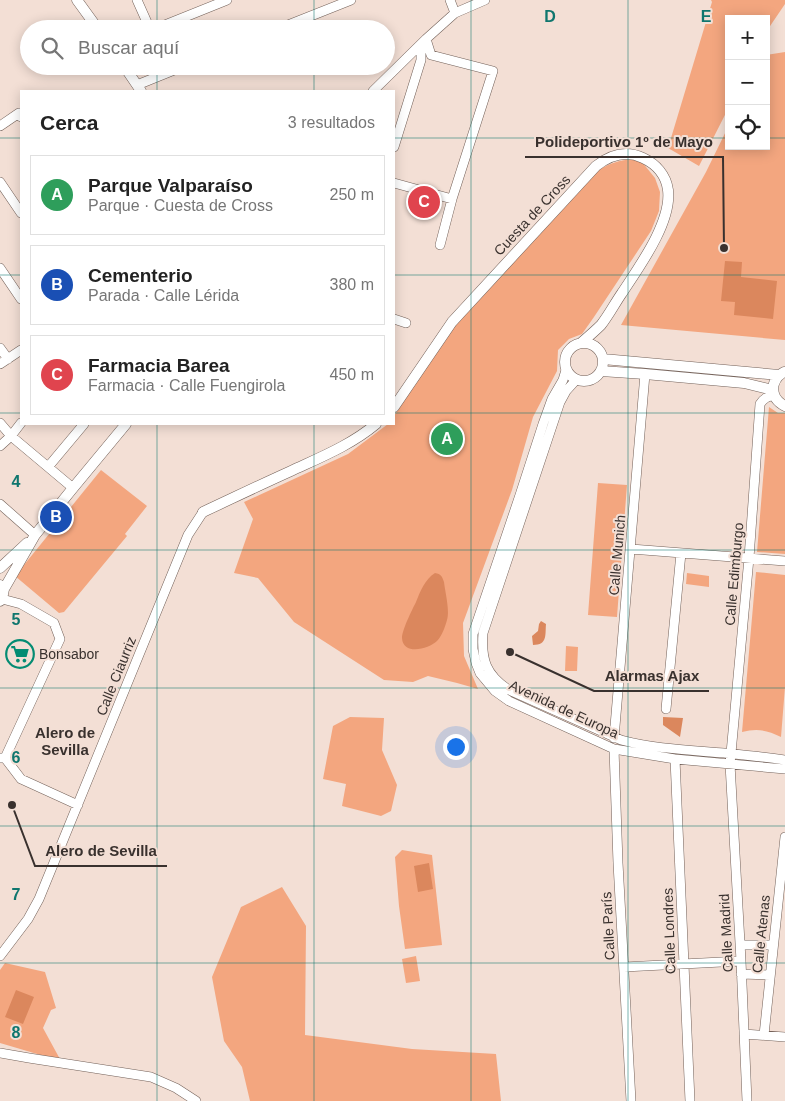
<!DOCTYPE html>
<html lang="es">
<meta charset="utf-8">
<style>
body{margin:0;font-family:Helvetica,sans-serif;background:#f2f2f2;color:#222}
.controls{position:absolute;right:15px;top:15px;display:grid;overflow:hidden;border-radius:0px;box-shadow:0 2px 12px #0003}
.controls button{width:45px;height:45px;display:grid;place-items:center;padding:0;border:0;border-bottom:1px solid #e0e0e0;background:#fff;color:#222;font:25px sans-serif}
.you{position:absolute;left:455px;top:746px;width:18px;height:18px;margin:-12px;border:4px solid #fff;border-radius:50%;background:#1a73e8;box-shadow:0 0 0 8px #1a73e833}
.badge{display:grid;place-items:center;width:32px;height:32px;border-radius:50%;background:#0b8043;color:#fff;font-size:16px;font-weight:700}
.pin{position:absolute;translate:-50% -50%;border:2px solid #fff;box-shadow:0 1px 5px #0006}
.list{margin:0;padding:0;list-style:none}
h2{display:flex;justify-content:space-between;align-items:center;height:65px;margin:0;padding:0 20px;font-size:21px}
h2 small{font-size:16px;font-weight:400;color:#767676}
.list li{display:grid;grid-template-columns:32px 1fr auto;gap:15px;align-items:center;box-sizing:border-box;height:80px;margin:0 10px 10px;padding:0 10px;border:1px solid #e0e0e0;border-radius:0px}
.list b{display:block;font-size:19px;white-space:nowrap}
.list p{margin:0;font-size:16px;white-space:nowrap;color:#767676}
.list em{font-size:16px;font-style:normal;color:#767676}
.icon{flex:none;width:28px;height:28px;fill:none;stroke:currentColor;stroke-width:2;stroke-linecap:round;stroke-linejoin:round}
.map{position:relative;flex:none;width:785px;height:1101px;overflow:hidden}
.search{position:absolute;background:#fff;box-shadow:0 2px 12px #0003;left:20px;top:20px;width:375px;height:55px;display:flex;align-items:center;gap:12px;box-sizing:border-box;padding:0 18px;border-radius:28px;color:#767676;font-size:19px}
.panel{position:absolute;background:#fff;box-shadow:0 2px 12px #0003;left:20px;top:90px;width:375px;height:335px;border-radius:0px}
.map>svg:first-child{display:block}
</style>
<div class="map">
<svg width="785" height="1101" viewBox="0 0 785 1101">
<rect width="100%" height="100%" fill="#f3dfd5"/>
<!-- green -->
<path fill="#f3a67f" d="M711 0H785V4L766 32V19H729V107L699 166 668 148 712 2Z
M785 52V340L621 325 706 172 729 125V146H766V55Z
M633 159 642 162 655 178 660 192 659 211 651 231 594 317 582 334 569 339 558 350 557 371 533 417 512 490 463 623 464 656 478 689 457 683 428 676 413 682 384 680 294 622 258 578 234 573 253 519 244 502 348 454 388 424H394V416L428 362 454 325 600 169C611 163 620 160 633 159Z
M769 407 778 413H785V554L757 552Z
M101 470 147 506 125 534 127 536 64 612 59 613 15 576Z
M598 483 627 485 617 617 588 615Z
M756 572 785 575V687L781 737C767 730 757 728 742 732Z
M687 573 709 576V587L686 584Z
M566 646 578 647 577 671H565Z
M350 717 384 718 382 750 397 785 391 811 381 816 342 806 346 784 323 779 333 726Z
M402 850 432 855 442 945 405 949 399 906 395 857Z
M282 887 306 926 305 1035 412 1049 496 1054 501 1101H250L242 1067 224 1041 212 977 241 907Z
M416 956 420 981 406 983 402 959Z
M5 963 45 972 56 1008 51 1010 43 1028 61 1061 0 1043V970Z"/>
<!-- water -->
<path fill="#db875d" d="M725 261 742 262 741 277 777 281 773 319 734 315 735 302 721 301Z
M435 573C441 574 442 576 444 582 445 592 450 610 447 620 445 627 442 636 437 641 429 649 403 656 402 638 402 630 412 610 416 602 420 592 425 579 435 573Z
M541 621 546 624C545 634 548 645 533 645L532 636 538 631 539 624Z
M663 717 683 718 680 737 663 725Z
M429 863 433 889 418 892 414 866Z
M16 990 34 997 23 1024 5 1017Z"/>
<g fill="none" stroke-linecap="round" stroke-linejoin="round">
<defs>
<path id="minor" d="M137 0 150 29
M450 0 455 13
M155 29 227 0
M278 29 351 0
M426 39 431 55 493 71 452 199 440 245
M137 85 184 66
M373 91 426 39 455 13 485 0
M0 126 19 113 21 117
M394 147 421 60V44
M0 182 21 213
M394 183 452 199
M0 268 21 299
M394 319 406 323
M0 348 8 359
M0 364 21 350
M566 370 563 380 552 399 543 424 520 495 473 634V649L476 663 480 673 495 691 509 701 614 749 675 759 785 769
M576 380 566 391 560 402 483 633C481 660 486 675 509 690L621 740C655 749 689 750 724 753 744 755 765 757 785 760
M0 423 11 436 73 488
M0 446 11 436 21 423
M48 467 84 424
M0 504 35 535
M631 549 785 561
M2 599 21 604 54 623 60 639 5 758
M666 709 681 553
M614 738 645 374
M614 749 618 863 631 1101
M0 758H5L21 779 78 805
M675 759 690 1101
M740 945H773
M0 956 28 919 39 899 188 535 203 512
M624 967 741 961
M741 974 770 975
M744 1034 785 1037
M764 1035 785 837
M0 1053 29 1058 151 1077 176 1088 196 1101
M747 1101 741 961 730 764 749 558 760 404C764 398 767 397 774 395"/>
<path id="tertiary" d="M77 0 98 29
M124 66 141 91
M565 362a19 19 0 1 1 38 0a19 19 0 1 1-38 0Z
M603 359 779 375
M601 371 645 374 744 383 773 390
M784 372C770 380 769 398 785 406
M394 407 452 322 596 166C610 155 626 150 643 158 656 164 666 175 668 190 672 222 639 267 622 293 615 303 609 315 601 325 595 331 588 337 581 343
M203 512C233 498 262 484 291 471 321 457 351 445 376 424
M0 568 27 543
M0 585 4 589 2 599 0 601
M4 589 35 535 73 488 126 424"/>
</defs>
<!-- minor casing -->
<use href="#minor" stroke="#736159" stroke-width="10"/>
<!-- tertiary casing -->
<use href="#tertiary" stroke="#736159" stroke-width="11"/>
<!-- minor -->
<use href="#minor" stroke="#fff" stroke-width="9"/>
<!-- tertiary -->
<use href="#tertiary" stroke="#fff" stroke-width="10"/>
</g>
<!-- grid -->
<path fill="none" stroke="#0f766e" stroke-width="1" stroke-opacity="0.55" d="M157 0V29M314 0V29M471 0V1101M628 0V1101M157 66V91M314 66V91M0 138H21M394 138H729M766 138H785M0 275H21M394 275H785M0 413H21M394 413H785M157 424V1101M314 424V1101M0 550H785M0 688H785M0 826H785M0 963H785"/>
<!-- icons -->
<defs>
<symbol id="supermarket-ring" viewBox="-11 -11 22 22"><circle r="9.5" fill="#f3dfd5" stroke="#048c73" stroke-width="1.5"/><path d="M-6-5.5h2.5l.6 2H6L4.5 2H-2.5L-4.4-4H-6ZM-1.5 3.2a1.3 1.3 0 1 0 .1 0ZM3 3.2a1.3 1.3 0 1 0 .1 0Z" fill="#048c73"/></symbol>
</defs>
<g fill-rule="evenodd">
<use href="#supermarket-ring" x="4" y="638" width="32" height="32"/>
</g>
<g text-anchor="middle" stroke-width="4" stroke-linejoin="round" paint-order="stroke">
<!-- street labels -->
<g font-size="14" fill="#39312e" stroke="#f3dfd5">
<text transform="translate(532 215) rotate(-47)" y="5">Cuesta de Cross</text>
<text transform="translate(617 555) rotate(-85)" y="5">Calle Munich</text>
<text transform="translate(734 574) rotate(-85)" y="5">Calle Edimburgo</text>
<text transform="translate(116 676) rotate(-68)" y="5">Calle Ciaurriz</text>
<text transform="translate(564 709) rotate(25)" y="5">Avenida de Europa</text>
<text transform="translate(608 926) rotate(-93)" y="5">Calle París</text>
<text transform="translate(669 931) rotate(-92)" y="5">Calle Londres</text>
<text transform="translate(726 933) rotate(-93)" y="5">Calle Madrid</text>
<text transform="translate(761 934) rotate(-84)" y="5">Calle Atenas</text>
</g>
<!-- poi labels -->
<g font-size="14" fill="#39312e" stroke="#f3dfd5" text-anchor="start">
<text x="39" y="659">Bonsabor</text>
</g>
<!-- neighbourhood labels -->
<g font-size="15" font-weight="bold" fill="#39312e" stroke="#f3dfd5">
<text x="65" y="738">Alero de<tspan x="65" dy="17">Sevilla</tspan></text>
</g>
</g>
<g font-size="16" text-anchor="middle" font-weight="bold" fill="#0f766e" stroke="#f3dfd5" stroke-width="4" stroke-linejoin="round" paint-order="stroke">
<text x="550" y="22">D</text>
<text x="706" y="22">E</text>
<text x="16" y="487">4</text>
<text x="16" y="625">5</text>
<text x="16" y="763">6</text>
<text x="16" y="900">7</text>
<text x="16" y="1038">8</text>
</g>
<!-- callouts -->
<path fill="none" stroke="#39312e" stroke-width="2" d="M724 248L723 157H525M510 652L594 691H709M12 805L35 866H167"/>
<g fill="#39312e" stroke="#f3dfd5" stroke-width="2">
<circle cx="724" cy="248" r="5"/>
<circle cx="510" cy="652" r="5"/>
<circle cx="12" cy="805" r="5"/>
</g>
<g font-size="15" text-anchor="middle" font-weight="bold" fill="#39312e" stroke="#f3dfd5" stroke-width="4" stroke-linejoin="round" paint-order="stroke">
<text x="624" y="147">Polideportivo 1º de Mayo</text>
<text x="652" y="681">Alarmas Ajax</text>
<text x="101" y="856">Alero de Sevilla</text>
</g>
</svg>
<div class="controls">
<button>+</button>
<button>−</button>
<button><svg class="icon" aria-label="locate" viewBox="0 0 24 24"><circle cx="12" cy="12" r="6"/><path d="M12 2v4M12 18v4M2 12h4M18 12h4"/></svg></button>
</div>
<div class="you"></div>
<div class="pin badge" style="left:447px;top:439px;background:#2e9e5b">A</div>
<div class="pin badge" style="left:56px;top:517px;background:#1a4fb4">B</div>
<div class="pin badge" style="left:424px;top:202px;background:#e0444e">C</div>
<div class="search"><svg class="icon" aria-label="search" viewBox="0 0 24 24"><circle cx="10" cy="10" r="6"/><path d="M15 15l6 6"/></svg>Buscar aquí</div>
<section class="panel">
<h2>Cerca<small>3 resultados</small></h2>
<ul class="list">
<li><span class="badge" style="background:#2e9e5b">A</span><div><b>Parque Valparaíso</b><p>Parque · Cuesta de Cross</p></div><em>250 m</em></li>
<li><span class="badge" style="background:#1a4fb4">B</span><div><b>Cementerio</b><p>Parada · Calle Lérida</p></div><em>380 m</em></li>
<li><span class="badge" style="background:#e0444e">C</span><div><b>Farmacia Barea</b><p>Farmacia · Calle Fuengirola</p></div><em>450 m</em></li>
</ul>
</section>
</div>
